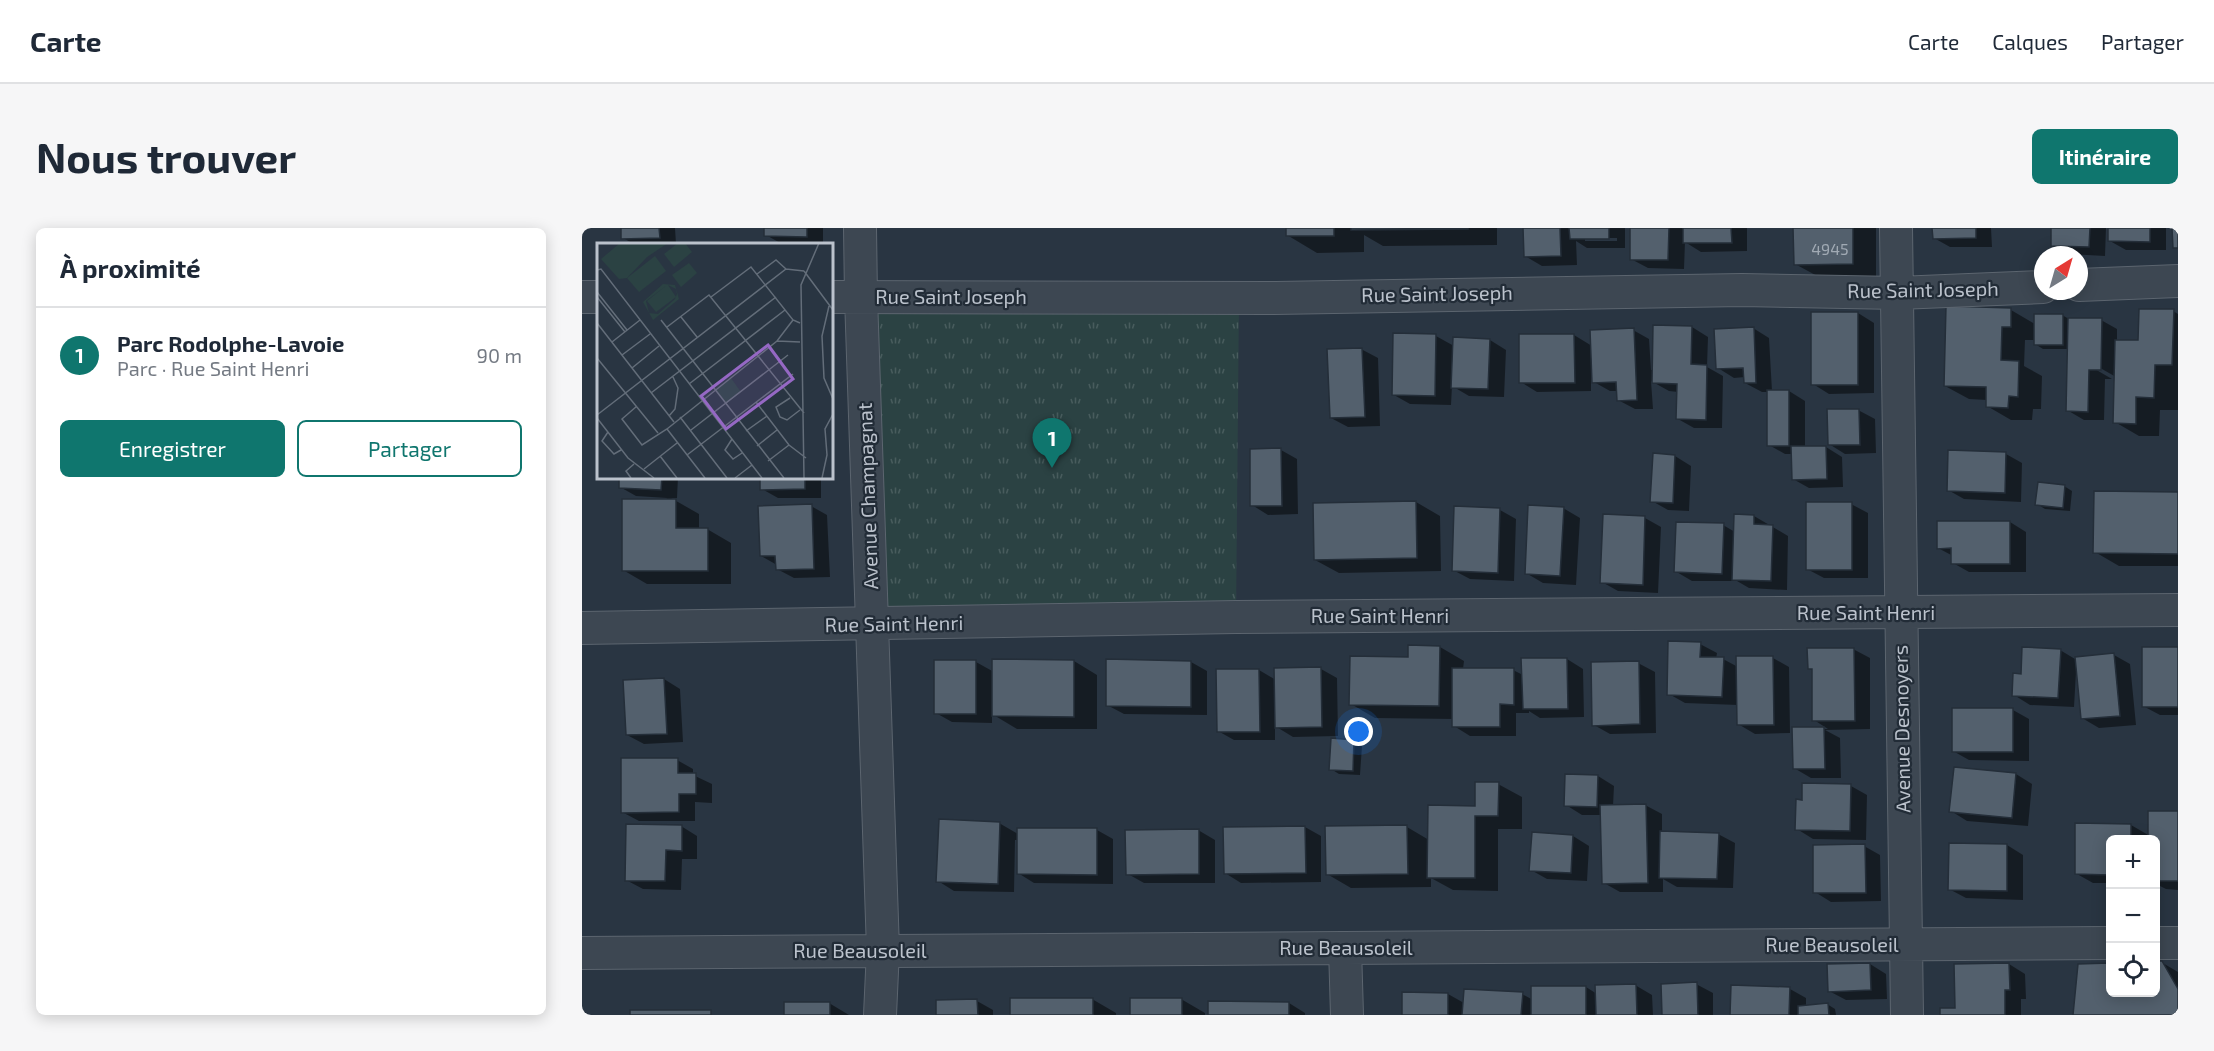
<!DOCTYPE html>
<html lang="fr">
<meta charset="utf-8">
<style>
body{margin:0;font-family:"Exo 2",sans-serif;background:#f6f6f7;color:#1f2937}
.controls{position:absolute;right:18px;bottom:18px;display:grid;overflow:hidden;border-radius:9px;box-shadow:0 3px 15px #0003}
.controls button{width:54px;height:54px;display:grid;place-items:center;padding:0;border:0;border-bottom:2px solid #e0e1e3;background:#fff;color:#1f2937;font:30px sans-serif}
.compass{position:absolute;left:1452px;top:18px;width:54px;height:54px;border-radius:50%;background:#fff;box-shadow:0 3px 15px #0003;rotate:37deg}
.you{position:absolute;left:777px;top:504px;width:21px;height:21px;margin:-15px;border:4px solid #fff;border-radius:50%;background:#1a73e8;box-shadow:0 0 0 9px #1a73e833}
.badge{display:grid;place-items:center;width:39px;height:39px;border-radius:50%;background:#0f766e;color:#fff;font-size:20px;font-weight:700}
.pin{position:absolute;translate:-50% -50px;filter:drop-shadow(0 2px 3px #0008)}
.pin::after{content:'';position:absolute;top:32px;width:21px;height:18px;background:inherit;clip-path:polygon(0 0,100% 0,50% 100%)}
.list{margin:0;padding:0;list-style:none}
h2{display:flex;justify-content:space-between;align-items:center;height:78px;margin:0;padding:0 24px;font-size:26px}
h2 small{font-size:20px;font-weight:400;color:#747a83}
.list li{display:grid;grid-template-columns:39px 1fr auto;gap:18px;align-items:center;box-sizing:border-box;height:96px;padding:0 24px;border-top:2px solid #e0e1e3}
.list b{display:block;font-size:22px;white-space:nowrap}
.list p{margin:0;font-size:20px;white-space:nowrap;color:#747a83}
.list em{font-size:20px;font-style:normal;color:#747a83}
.actions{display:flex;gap:12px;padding:18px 24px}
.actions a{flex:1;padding:14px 0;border:2px solid #0f766e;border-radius:9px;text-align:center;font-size:21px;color:#0f766e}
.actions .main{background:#0f766e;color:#fff}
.icon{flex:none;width:33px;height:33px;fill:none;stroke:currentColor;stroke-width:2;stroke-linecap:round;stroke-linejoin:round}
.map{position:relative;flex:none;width:1596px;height:787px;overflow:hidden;border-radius:9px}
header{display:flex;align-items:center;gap:36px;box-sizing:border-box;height:84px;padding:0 30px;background:#fff;border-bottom:2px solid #e0e1e3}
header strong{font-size:28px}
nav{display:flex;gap:33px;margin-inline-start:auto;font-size:21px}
.intro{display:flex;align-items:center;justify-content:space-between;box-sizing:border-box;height:144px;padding:0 36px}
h1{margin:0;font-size:42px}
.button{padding:15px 27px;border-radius:9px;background:#0f766e;color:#fff;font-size:21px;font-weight:700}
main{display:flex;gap:36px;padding:0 36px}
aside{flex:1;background:#fff;border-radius:9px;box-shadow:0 3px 15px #0003}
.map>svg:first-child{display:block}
</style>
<header>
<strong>Carte</strong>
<nav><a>Carte</a><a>Calques</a><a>Partager</a></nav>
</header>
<div class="intro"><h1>Nous trouver</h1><a class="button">Itinéraire</a></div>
<main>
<aside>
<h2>À proximité<small></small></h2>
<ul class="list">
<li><span class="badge">1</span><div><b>Parc Rodolphe-Lavoie</b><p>Parc · Rue Saint Henri</p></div><em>90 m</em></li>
</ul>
<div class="actions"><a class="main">Enregistrer</a><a>Partager</a></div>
</aside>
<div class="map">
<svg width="1596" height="787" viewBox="0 0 1596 787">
<defs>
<pattern id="park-tufts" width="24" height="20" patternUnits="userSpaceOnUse" patternTransform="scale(1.5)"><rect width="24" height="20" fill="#2b4243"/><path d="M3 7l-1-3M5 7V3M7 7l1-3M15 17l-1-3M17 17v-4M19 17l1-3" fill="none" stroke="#485c5d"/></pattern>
</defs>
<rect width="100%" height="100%" fill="#293542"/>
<!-- park -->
<path fill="url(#park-tufts)" d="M279 69H657L654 389 290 397Z"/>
<!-- shadow -->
<path fill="#0007" fill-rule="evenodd" d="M40 0H93L94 16H52L41 10Z
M184 0H241V16H200L184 7Z
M705 0H915V17L801 18 782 7V24L735 25 705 7Z
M942 0H1043V20H1005L994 13 995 37 960 38 943 28ZM1003 10H1035V13H1003Z
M1050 0H1165V23L1119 24 1103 14 1102 41 1066 40 1049 31Z
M1213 0H1294V49H1237L1213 36Z
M1352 0H1409L1410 19H1368L1352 10Z
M1471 0H1524L1523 28 1487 26 1470 17Z
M1528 0H1584V22H1544L1528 13Z
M1429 82 1453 96 1480 87 1487 91 1519 92 1535 101V113L1558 114 1591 83 1596 86V182H1578L1577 208H1557L1533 194 1534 149 1513 137 1511 140 1530 151H1523L1522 192H1502L1485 182 1487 121H1461L1453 116V112H1443L1442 138 1460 148 1459 181H1451L1450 192H1429L1405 178V172L1387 171 1363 158Z
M1276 85 1292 95V165L1247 166 1231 156Z
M1110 99 1126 109 1125 139 1141 148 1140 200H1112L1096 191V164L1087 163 1069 153 1071 181H1053L1036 172V163H1028L1012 154 1011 144H1009V163L955 164 939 154 992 107 1010 118 1051 102 1067 111 1069 142H1071Z
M1171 100 1187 110 1190 163H1207L1223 173V219H1244L1260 229 1261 259 1227 260 1211 251V226H1203L1187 217V164H1180L1163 155V149L1152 150 1136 140Z
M854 108 872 118 908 112 924 122 922 169 887 168 870 158 869 177 828 176 812 167Z
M779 121 796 130 798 198 766 199 749 190Z
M1276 182 1293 191 1294 225 1263 226 1247 216Z
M699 222 715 231 716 286 686 287 670 277Z
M1368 223 1424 226 1440 235 1439 274 1382 271 1366 262Z
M1072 227 1093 228 1109 238 1107 283 1086 282 1070 273Z
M38 249H96L95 270H89L117 286V301H125L149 315V356H65L41 342 85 270 54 268 38 259Z
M180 249H239V270H196L180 261Z
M1482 258 1490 263 1488 283 1463 281 1455 276Z
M1596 266V338H1537L1513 324Z
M834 274 858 288 859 343 757 345 733 332 732 276Z
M1269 276 1286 285V350H1242L1225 341Z
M229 278 245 287 248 349 212 350 195 341V337L179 328Z
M981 280 998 290 994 357 961 355 944 345Z
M918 282 934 291 932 353 888 351 871 342Z
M1172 288 1206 308 1205 362 1167 360 1155 353H1110L1093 343 1141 297 1153 304Z
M1063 290 1079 299 1076 365 1036 363 1020 354Z
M1428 294 1444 304V344H1387L1371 335V328L1356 320Z
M1118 416 1135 425 1134 431H1141L1156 439 1191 430 1207 439 1208 505 1173 506 1156 496V477L1103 475 1087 466Z
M858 419 882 433 881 441 931 442 941 447 985 431 1001 441 1002 489 958 490 947 483V485H934V508H888L872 498V491L793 490 769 476 828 431Z
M1596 420V487H1578L1561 478Z
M1271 421 1288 430V501L1243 502 1258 510 1259 550H1229L1212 540V501H1246L1232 492 1231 443 1227 440Z
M1478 422 1493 431 1532 427 1548 436 1554 497 1517 500 1500 490 1496 444H1494L1492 479 1448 477 1432 467Z
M492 433 515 447V501H435L410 486V495L370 494 354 485 394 434 412 444Z
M609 434 625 443V487L542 486 525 477Z
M1056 435 1073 444 1074 505 1028 506 1012 497Z
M739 441 755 450 756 508 711 509 693 498V512H652L636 503 677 442 694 452Z
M82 451 98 461 101 514 62 516 45 507Z
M1431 482 1447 491V533L1387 532 1371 523Z
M772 513 780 518 778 547 757 546 749 541Z
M95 532 111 541V547L130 556V575L113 574V593H57L40 584Z
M1434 546 1450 556 1446 598 1385 593 1369 583Z
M1016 548 1032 558 1031 578 1063 577 1080 586V605L1136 606 1153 615 1151 660 1095 659 1081 651V664H1038L1022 655 1020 587H1000L984 577Z
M916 556 940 569V601H916V663L871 662 849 650V659L769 660 745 646 825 599 847 612 895 580Z
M1269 558 1285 567 1284 612 1231 611 1215 601 1221 573Z
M1596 584V662L1584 661 1574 656V612H1528V655H1511L1495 646V597H1549L1568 608Z
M417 595 436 606 515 602 531 611V656L452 655 436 645V612H433L432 664 372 663 356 653Z
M99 598 115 608V631H100L99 662 61 661 44 652Z
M723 599 739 608V654L659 655 643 645Z
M616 602 633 612V655H562L546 646Z
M991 608 1007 618 1005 653 965 651 949 642Z
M1425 617 1441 627V672L1384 670 1367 661Z
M1282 618 1298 627 1299 673 1249 674 1233 664Z
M1579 734 1596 744V787H1492L1497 738 1528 736V764H1574V735Z
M1288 736 1304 746 1305 771 1264 772 1247 763Z
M1427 736 1443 746 1444 771H1439V787H1359L1375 781Z
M1114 756 1131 765V787H1081Z
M1053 757 1070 767 1071 787H821L866 766 882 775 940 766 951 772 1004 759 1015 766Z
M1208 761 1224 770V778L1245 776 1253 781 1254 787H1150Z
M510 771 534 785V787H430Z
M599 771 623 785V787H549Z
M395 773 411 782V787H356Z
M247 775 267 787H204Z
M707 775 723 785V787H628Z"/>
<!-- building -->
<path fill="#53606d" stroke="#242e39" stroke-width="1.5" d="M39 0H77L78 10 39 11Z
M182 0H225V9L182 8Z
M704 0H752V8H704Z
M769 0H886V1L769 2Z
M941 0H978L979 28 942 29Z
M987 0H1027V11H988Z
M1048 0H1087L1086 32H1048Z
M1101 0H1149L1150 15H1101Z
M1211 0H1271V36L1212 37Z
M1350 0H1394V10L1351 11Z
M1469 0H1508L1507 19 1469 18Z
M1526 0H1568V14L1526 13Z
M1590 0H1596V20H1591Z
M1364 78 1429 80V99H1420L1419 132 1437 133 1436 169 1427 168 1426 180 1404 179V159L1362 158Z
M1557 81H1592L1590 137H1573L1572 170 1554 169V196L1531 195 1533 112H1556Z
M1229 84H1276V157H1229Z
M1452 86H1481V117H1452Z
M1486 90H1520L1519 142H1507L1506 184 1484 183Z
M1071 97 1110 98 1109 136 1125 137 1124 192 1094 191 1095 156 1070 155Z
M1172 99 1174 155H1162L1161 140 1134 141 1132 101Z
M1052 100 1055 172 1035 173 1034 154 1010 155 1008 102Z
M811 105 854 106 853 168 810 167Z
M937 106H992L993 155H937Z
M871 109 908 111 906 161 869 160Z
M780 120 783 189 748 190 745 121Z
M1185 162H1207V218H1185Z
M1245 181H1277L1278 217H1246Z
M1209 218H1244L1245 251 1210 252Z
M699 220 700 278H668V221Z
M1366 222 1424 224 1423 265 1365 263Z
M1071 225 1093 227 1091 275 1068 274Z
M37 249H80L79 262 37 260Z
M178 249H223V261L178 262Z
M1456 254 1483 257 1481 280 1453 277Z
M1512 263 1596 264V326L1511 325Z
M40 271H94V300H126V343H40Z
M834 273 835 330 732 332 731 275Z
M1224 274H1270V342H1224Z
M230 276 232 341 194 342 193 328H178L176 278Z
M946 277 982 279 978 348 943 346Z
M872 278 918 280 916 345 870 343Z
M1021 286 1063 288 1061 357 1018 355Z
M1152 286 1172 287V296L1191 297 1189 353 1150 352Z
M1355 293H1428V336H1369V320L1355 321Z
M1094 294 1142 295 1140 346 1092 344Z
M1086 413 1119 414 1118 429H1142L1140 469 1085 467Z
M826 417 858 418 857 478 767 477 768 428 826 429Z
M1440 419 1479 421 1476 470 1430 468 1431 445 1439 446Z
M1560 419H1596V479H1560Z
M1225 420H1272L1273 493H1230V441H1226Z
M1532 425 1538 488 1499 491 1493 429Z
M1154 428H1191L1192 497H1155Z
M939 430H985L986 481H941Z
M410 431 492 432V489L410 488Z
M524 431 609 433V479L524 478Z
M352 432H394V486H352Z
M1057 433 1058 496 1010 498 1009 434Z
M739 439 740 499 693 500 692 440Z
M870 440H932V477L918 476V499H870Z
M634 441H677L678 504H635Z
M82 450 85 506 44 507 41 452Z
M1370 480H1431V524H1370Z
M1210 499H1242L1243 541H1211Z
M749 510 772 512 771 543 747 542Z
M39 530H96V545H114V566H97V584L39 585Z
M1372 539 1434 545 1430 590 1367 584Z
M983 546 1016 547 1015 579 982 578Z
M893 554H917L916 588H893V650H845L846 577 893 578Z
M1220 555 1269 556 1268 603 1213 602 1214 571 1220 572Z
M1064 576 1066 655 1020 656 1018 577Z
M1566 583H1596V653H1574V612H1566Z
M357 591 418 594 416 656 354 654Z
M1493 595 1549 596V612H1528V647L1493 646Z
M44 596 100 597V623L84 622 83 653H43Z
M825 597 826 646 744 647 743 598Z
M723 598 724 645 642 646 641 599Z
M435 600H515V647L435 646Z
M617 601V646L544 647 543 602Z
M1078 603 1137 605 1135 651 1077 650Z
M950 604 991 607 989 645 947 643Z
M1367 615 1425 616V663L1366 662Z
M1283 616 1284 665H1231V617Z
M1574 733H1580L1596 761V787H1491L1496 736 1528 735V764H1574Z
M1288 735 1289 762 1246 764 1245 736Z
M1427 735 1428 762H1423V787H1358V780H1373L1372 736Z
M1115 754 1116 787H1080L1079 756Z
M1054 756 1055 787H1014L1013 757Z
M1149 757 1208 759 1207 787H1148Z
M949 758H1004V787H949Z
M882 761 941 764 939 787H880Z
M820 764 866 765V787H820Z
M428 770H511V787H428Z
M548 770H600V787H548Z
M395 771 396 787H354V772Z
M626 773 707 774V787H626Z
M202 774H248V787H202Z
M1246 775 1247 787H1216V778Z
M48 782H129V787H48Z"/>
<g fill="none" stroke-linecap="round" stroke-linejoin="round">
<defs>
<path id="minor" d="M278 0 279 69 301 722 298 787
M1314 0 1325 787
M1497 57 1596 53
M0 69H16
M249 69 693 70 1160 62 1316 65 1461 59
M0 400 654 389 1596 382
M1574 715H1596
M763 720 765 787
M0 725 1528 715"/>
</defs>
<!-- minor casing -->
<use href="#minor" stroke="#5c656f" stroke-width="34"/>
<!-- minor -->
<use href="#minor" stroke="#3d4752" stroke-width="32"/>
</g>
<g text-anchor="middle" stroke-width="4.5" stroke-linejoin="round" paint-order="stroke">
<!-- number labels -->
<g font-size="16" fill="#a1aab4">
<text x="1248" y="27">4945</text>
</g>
<!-- street labels -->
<g font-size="20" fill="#bbc2cc" stroke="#222c37">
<text transform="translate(1341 62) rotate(-1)" y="7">Rue Saint Joseph</text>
<text transform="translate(855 66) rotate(-1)" y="7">Rue Saint Joseph</text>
<text x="369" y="76">Rue Saint Joseph</text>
<text transform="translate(286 268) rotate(-92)" y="7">Avenue Champagnat</text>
<text x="1284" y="392">Rue Saint Henri</text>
<text x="798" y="395">Rue Saint Henri</text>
<text transform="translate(312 396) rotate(-1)" y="7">Rue Saint Henri</text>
<text transform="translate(1320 501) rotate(-91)" y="7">Avenue Desnoyers</text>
<text x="1250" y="724">Rue Beausoleil</text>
<text x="764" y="727">Rue Beausoleil</text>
<text x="278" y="730">Rue Beausoleil</text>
</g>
</g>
<!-- overview -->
<g transform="translate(15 15)">
<rect width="236" height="236" fill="#293542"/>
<path d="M23 0H71L50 14 30 35 22 36 4 16Z" fill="#2b4243"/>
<path d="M134 135 144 149 129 161 118 147Z" fill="#2b4243"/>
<path d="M81 0H88L95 9 77 24 67 11ZM58 13 69 28 42 49 30 35ZM92 20 100 30 84 44 75 32ZM66 41 78 42 82 56 56 77 46 59ZM70 42 50 58 59 69 79 54 71 42 79 46 80 51 78 56 61 71 52 70 49 58Z" fill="#2b4243" fill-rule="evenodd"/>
<path fill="none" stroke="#636d79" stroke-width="1.5" d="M0 27 4 26 165 235M207 28 236 67M160 31 179 17 189 26M0 49 30 87M0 54 28 89M114 54 154 24 196 77 203 80M232 63 225 93 227 135 236 156M84 74 100 94M64 77 187 235M0 80 77 179M70 84 112 52 207 170M180 98 203 99M15 99 43 77M25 112 53 91M0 115 61 190M35 125 62 103M92 141 188 67M54 150 179 54M193 155 179 164 183 174 190 177 203 167M159 159 192 202 209 215M40 163 25 176 45 202 70 186 180 98 196 77M0 172 189 26 207 28M72 173 78 166 81 145 76 134M83 174 130 235M0 175 31 215 57 235M70 186 108 235M94 187 191 112M149 188 170 173M11 189 5 198 17 211 24 207M135 196 128 207 136 216 145 210M160 203 180 187M90 212 196 131M63 213 80 235M171 218 192 202M47 226 80 200M34 235 29 228 37 221M138 235 155 222M207 235 204 42 222 0M225 235 230 212 228 186 236 171"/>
<path fill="#9568c4" fill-opacity="0.15" stroke="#9568c4" stroke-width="3" d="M171 102 196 136 129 186 104 153Z"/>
<rect width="236" height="236" fill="none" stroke="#bbc2cc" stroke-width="3"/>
</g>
</svg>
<div class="controls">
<button>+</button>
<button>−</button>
<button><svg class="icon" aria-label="locate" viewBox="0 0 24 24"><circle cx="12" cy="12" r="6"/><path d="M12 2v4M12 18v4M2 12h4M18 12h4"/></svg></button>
</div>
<svg class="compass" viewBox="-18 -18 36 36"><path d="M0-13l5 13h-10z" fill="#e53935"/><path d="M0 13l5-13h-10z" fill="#747a83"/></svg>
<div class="you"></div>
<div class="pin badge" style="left:470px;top:240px">1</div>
</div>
</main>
